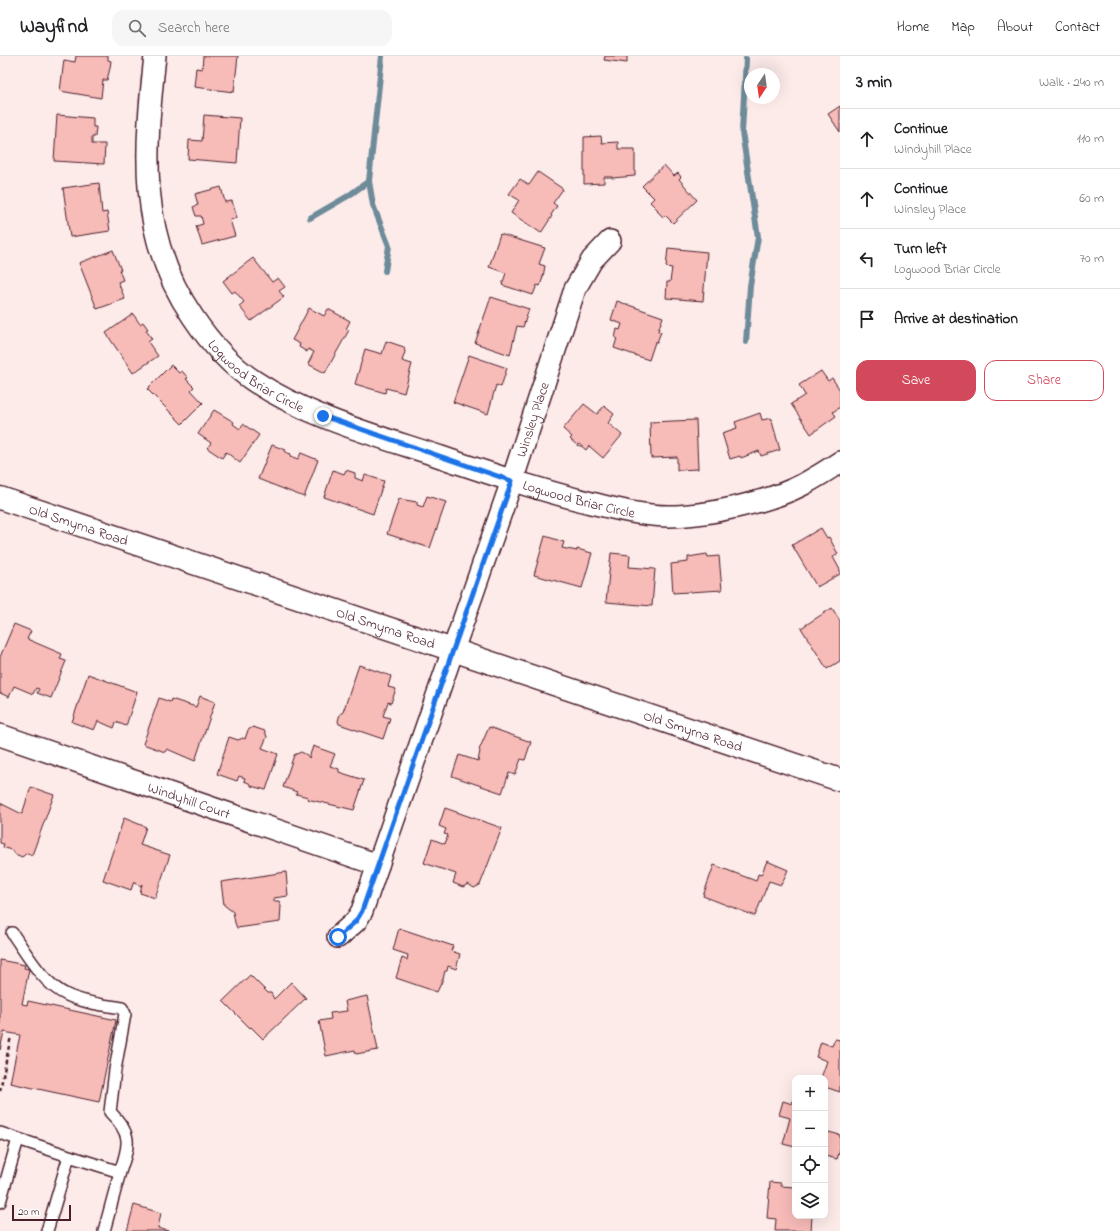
<!DOCTYPE html>
<meta charset="utf-8">
<style>
body{margin:0;font-family:"Indie Flower",sans-serif;background:#f6f6f6;color:#202124}
.controls{position:absolute;right:12px;bottom:12px;display:grid;overflow:hidden;border-radius:8px;box-shadow:0 4px 16px #0002}
.controls button{width:36px;height:36px;display:grid;place-items:center;padding:0;border:0;border-bottom:1px solid #e0e0e0;background:#fff;color:#202124;font:20px sans-serif}
.compass{position:absolute;left:744px;top:12px;width:36px;height:36px;border-radius:50%;background:#fff;box-shadow:0 4px 16px #0002;rotate:193deg}
.scale{position:absolute;left:12px;bottom:10px;width:59px;box-sizing:border-box;padding-left:4px;border:2px solid #4a1f2b;border-top:0;font-size:11px;line-height:14px;white-space:nowrap;color:#4a1f2b;-webkit-text-stroke:3px #fff;paint-order:stroke}
.stop{position:absolute;width:12px;height:12px;margin:-9px;border:3px solid #1a73e8;border-radius:50%;background:#fff}
.stop.end{background:#1a73e8;border-color:#fff;box-shadow:0 1px 4px #0008}
.list{margin:0;padding:0;list-style:none}
h2{display:flex;justify-content:space-between;align-items:center;height:52px;margin:0;padding:0 16px;font-size:17px}
h2 small{font-size:13px;font-weight:400;color:#757577}
.list li{display:grid;grid-template-columns:26px 1fr auto;gap:12px;align-items:center;box-sizing:border-box;height:60px;padding:0 16px;border-top:1px solid #e0e0e0}
.list b{display:block;font-size:15px;white-space:nowrap}
.list p{margin:0;font-size:13px;white-space:nowrap;color:#757577}
.list em{font-size:13px;font-style:normal;color:#757577}
.actions{display:flex;gap:8px;padding:12px 16px}
.actions a{flex:1;padding:9px 0;border:1px solid #d1495b;border-radius:12px;text-align:center;font-size:14px;color:#d1495b}
.actions .main{background:#d1495b;color:#fff}
.icon{flex:none;width:22px;height:22px;fill:none;stroke:currentColor;stroke-width:2;stroke-linecap:round;stroke-linejoin:round}
.map{position:relative;flex:none;width:840px;height:1175px;overflow:hidden}
header{display:flex;align-items:center;gap:24px;box-sizing:border-box;height:56px;padding:0 20px;background:#fff;border-bottom:1px solid #e0e0e0}
header strong{font-size:19px}
nav{display:flex;gap:22px;margin-inline-start:auto;font-size:14px}
.search{width:280px;height:36px;background:#f6f6f6;display:flex;align-items:center;gap:10px;box-sizing:border-box;padding:0 14px;border-radius:12px;color:#757577;font-size:15px}
main{display:flex}
aside{flex:1;background:#fff}
.map>svg:first-child{display:block}
</style>
<header>
<strong>Wayfind</strong>
<div class="search"><svg class="icon" aria-label="search" viewBox="0 0 24 24"><circle cx="10" cy="10" r="6"/><path d="M15 15l6 6"/></svg>Search here</div>
<nav><a>Home</a><a>Map</a><a>About</a><a>Contact</a></nav>
</header>
<main>
<div class="map">
<svg width="840" height="1175" viewBox="0 0 840 1175">
<rect width="100%" height="100%" fill="#fdebea"/>
<filter id="ink" filterUnits="userSpaceOnUse"><feTurbulence type="fractalNoise" baseFrequency=".025" numOctaves="2"/><feDisplacementMap in="SourceGraphic" scale="8" xChannelSelector="R" yChannelSelector="G"/><feConvolveMatrix kernelMatrix="1 2 1 2 8 2 1 2 1" color-interpolation-filters="sRGB"/></filter>
<g filter="url(#ink)">
<g fill="none" stroke-linecap="round" stroke-linejoin="round">
<!-- stream -->
<path stroke="#6d8b99" stroke-width="6" d="M382 0 369 125 373 149 389 190 385 215
M746 3 742 76 758 181 750 230 746 286
M310 162 348 140 369 125"/>
</g>
<!-- building -->
<path fill="#f7bbb8" stroke="#4a1f2b" d="M76 0H108V4L111 5 110 12 107 24H103L101 42 60 35 64 4 75 6Z
M203 0H238L234 36 194 31 196 12 202 13Z
M605 0H627V7L604 4Z
M840 50V76L828 58Z
M57 59 93 62V71H96L95 81H92V88H105L104 108 54 105Z
M204 59 240 62 237 107 188 103 189 84 202 85Z
M601 80 602 87 618 86V93H635V120L612 122V121H604V127L584 128V81Z
M664 109 674 120 678 117 681 121 679 123 697 144 673 167 665 159 663 161 657 155 658 154 650 146 654 142 642 130Z
M538 116 563 133 553 147 557 150 551 159 552 160 541 177 511 157 519 144 509 138 520 123 529 129Z
M99 127 102 157 107 156 110 175 70 181 63 132Z
M221 131 225 146 232 145 237 162 230 164 235 180 202 189 196 170 203 168 201 160H196L193 151 198 149 195 138Z
M500 178 545 192 539 208 545 210 543 221 540 230 537 229 533 239 502 229 506 217 489 211Z
M668 192 707 196 703 245 666 242 667 226H670L672 212 666 211Z
M113 194 121 214H119L123 224 118 226 125 243 97 253 79 207Z
M253 202 272 226 278 222 285 231 279 235 284 241 251 265 239 250 244 246 235 235 232 237 223 225Z
M491 241 529 253 523 271 517 270 510 299 475 287Z
M617 245 663 261 658 275 661 276 657 286H655L649 304 614 292 617 282H615L617 273 620 274 622 268 611 264Z
M309 252 324 260 328 253 350 265 346 273 349 274 325 317 308 308 314 296 308 293 307 296 299 291 300 288 292 284Z
M133 258 140 268 143 266 148 273 146 274 152 283 148 286 158 300 133 317 106 277Z
M386 285 404 291 405 296 402 305 412 308 404 337 386 332 385 337 355 328 365 293 382 298Z
M469 299 507 312 501 331 496 329 488 358 453 346Z
M171 309 179 317 182 315 188 322 186 323 194 331 191 334 203 347 182 368 147 333Z
M821 315 828 325 832 322 840 334V351L833 356 836 360 811 378 791 348 805 339 799 329Z
M584 348 597 358 604 350 614 358 608 367 622 379 603 402 589 390 586 394 579 388 578 390 570 383 572 381 563 373Z
M214 354 234 366 233 368 240 373 243 368 259 379 240 407 226 396 222 402 207 392 211 387 198 378Z
M760 357 762 364 771 362 780 394 761 400 759 395 741 402 740 400 730 403 722 377 737 372 735 366Z
M696 364 698 413 677 414V401L651 402 650 366Z
M272 389 286 394 285 396 291 398 290 400 298 403 301 397 318 404 304 441 258 423Z
M333 414 344 418 346 414 355 417V422L363 425 365 419 384 425 373 458 324 441Z
M427 440 446 446 430 492 387 478 399 443 417 446V449L423 451Z
M821 472 827 482 829 481 838 498 833 501 840 514V518L817 531 792 489Z
M545 480 564 486 562 492 577 495V493L592 497 582 532 534 519Z
M611 497 630 499 629 511 655 513 652 550 606 546Z
M707 498 708 501 719 500 722 534 673 537 671 508 688 506V501Z
M832 552 840 565V605L827 613 801 572Z
M14 568 31 575 27 583 62 598 60 603 66 605 51 642 37 637 39 633 36 632 33 638 14 630 9 641 0 637V601Z
M359 609 391 620 388 631 396 633 391 647 388 646 383 660 390 662 383 683 339 668 338 665 340 658 343 656Z
M88 618 137 636 126 670 116 666 114 672 98 665 94 674 72 666Z
M200 640 215 646 195 705 167 693 165 696 143 688 159 642 170 646 171 643 196 651Z
M253 671 265 675 267 681 262 692 278 698 266 734 251 730V728L244 725 245 722 239 720 237 725 217 718 229 681 238 684 243 682 245 683 248 674Z
M489 671 531 686 525 704 521 703 515 719 509 717 502 737 452 720 459 699 478 705 480 695 479 694Z
M313 690 335 698 330 710 339 713V716L364 724 354 754 307 743 308 741 296 738 297 736 283 731 294 699 301 696 307 699 309 702Z
M31 731 54 739 32 799 27 797 22 801 15 798 13 795 3 791 4 788 0 787V747L22 758Z
M445 752 502 772 480 829 474 832 468 828 463 831 453 827 456 818 424 807 432 783 445 788 448 779 444 778 446 773 439 770Z
M124 762 146 771 140 789 170 799 155 842 140 837 142 828 141 830 134 827V825L131 834 103 824Z
M767 805 788 814 781 829 769 825 755 860 703 840 714 809 756 825 758 818 761 819Z
M286 816 288 840 274 842V845H279L281 850 280 866 237 872 235 867 233 856 224 849 221 826Z
M399 872 453 890 451 895 460 898 456 913 448 910 447 915H445L443 923 437 936 396 922 402 902 407 904 408 899 393 894Z
M0 904 25 909 24 912 29 913 22 948 27 949 28 945 116 964 99 1046 10 1027 20 979 4 976 0 994Z
M250 919 268 937H271L274 943 291 926 306 942 263 983 251 971 250 972 223 945Z
M367 940 378 994 356 998 355 994 326 1000 319 965 331 963 330 957 347 955 345 945Z
M835 983 840 984V1036L825 1031V1022H821L827 1005 816 1001 821 986 832 990Z
M793 1043 795 1044V1091L783 1088 790 1062 779 1059 783 1045 792 1048Z
M825 1075 840 1079V1094L837 1103 825 1100Z
M770 1126 781 1127V1130L795 1131V1160H812L811 1175H775L776 1163 767 1162Z
M134 1149 161 1157 158 1172 169 1175H127Z"/>
<g fill="none" stroke-linecap="round" stroke-linejoin="round">
<defs>
<path id="service" d="M12 877C27 898 43 928 67 939 84 947 104 949 122 952L125 958 115 1014 110 1056C132 1078 130 1087 120 1116L69 1100
M0 1077 69 1100 47 1175
M0 1146 18 1083
M104 1175 120 1116"/>
<g id="minor">
<path id="s1" d="M155 0C145 93 137 180 193 261 209 285 230 309 254 325 310 362 378 380 441 401 490 418 540 434 591 447 617 453 642 460 669 460 706 460 769 446 802 429 815 422 828 414 840 406"/>
<path id="s2" d="M0 679 378 809"/>
<path id="s3" d="M338 881 356 865 362 855 512 425 575 233 592 204 610 185"/>
</g>
<g id="tertiary">
<path id="s4" d="M0 442 840 724"/>
</g>
</defs>
<!-- service casing -->
<use href="#service" stroke="#4a1f2b" stroke-width="14"/>
<!-- minor casing -->
<use href="#minor" stroke="#4a1f2b" stroke-width="24"/>
<!-- tertiary casing -->
<use href="#tertiary" stroke="#4a1f2b" stroke-width="25"/>
<!-- path -->
<path stroke="#4a1f2b" stroke-width="2.5" stroke-dasharray="4 3" stroke-linecap="butt" d="M0 1035 11 980"/>
<!-- service -->
<use href="#service" stroke="#fff" stroke-width="11"/>
<!-- minor -->
<use href="#minor" stroke="#fff" stroke-width="21"/>
<!-- tertiary -->
<use href="#tertiary" stroke="#fff" stroke-width="22"/>
</g>
</g>
<g fill="none" stroke-linecap="round" stroke-linejoin="round" filter="url(#ink)">
<!-- route -->
<path stroke="#1a73e8" stroke-width="5" d="M323 360 512 425 362 855 356 865 338 881"/>
</g>
<g text-anchor="middle" stroke-width="4" stroke-linejoin="round" paint-order="stroke">
<!-- street labels -->
<g font-size="14" fill="#4a1f2b" stroke="#fff">
<text dy="5" stroke="none"><textPath href="#s1" startOffset="358">Logwood Briar Circle</textPath></text>
<text dy="5" stroke="none"><textPath href="#s3" startOffset="556">Winsley Place</textPath></text>
<text dy="5" stroke="none"><textPath href="#s1" startOffset="706">Logwood Briar Circle</textPath></text>
<text dy="5" stroke="none"><textPath href="#s4" startOffset="83">Old Smyrna Road</textPath></text>
<text dy="5" stroke="none"><textPath href="#s4" startOffset="407">Old Smyrna Road</textPath></text>
<text dy="5" stroke="none"><textPath href="#s4" startOffset="731">Old Smyrna Road</textPath></text>
<text dy="5" stroke="none"><textPath href="#s2" startOffset="200">Windyhill Court</textPath></text>
</g>
</g>
</svg>
<div class="controls">
<button>+</button>
<button>−</button>
<button><svg class="icon" aria-label="locate" viewBox="0 0 24 24"><circle cx="12" cy="12" r="6"/><path d="M12 2v4M12 18v4M2 12h4M18 12h4"/></svg></button>
<button><svg class="icon" aria-label="layers" viewBox="0 0 24 24"><path d="M12 4l9 5-9 5-9-5zM3 14l9 5 9-5"/></svg></button>
</div>
<svg class="compass" viewBox="-18 -18 36 36"><path d="M0-13l5 13h-10z" fill="#e53935"/><path d="M0 13l5-13h-10z" fill="#757577"/></svg>
<div class="scale">20 m</div>
<div class="stop" style="left:338px;top:881px"></div>
<div class="stop end" style="left:323px;top:360px"></div>
</div>
<aside>
<h2>3 min<small>Walk · 240 m</small></h2>
<ul class="list">
<li><svg class="icon" aria-label="ahead" viewBox="0 0 24 24"><path d="M12 20V5M6 11l6-6 6 6"/></svg><div><b>Continue</b><p>Windyhill Place</p></div><em>110 m</em></li>
<li><svg class="icon" aria-label="ahead" viewBox="0 0 24 24"><path d="M12 20V5M6 11l6-6 6 6"/></svg><div><b>Continue</b><p>Winsley Place</p></div><em>60 m</em></li>
<li><svg class="icon" aria-label="left" viewBox="0 0 24 24"><path d="M17 20v-9H6M10 6l-5 5 5 5"/></svg><div><b>Turn left</b><p>Logwood Briar Circle</p></div><em>70 m</em></li>
<li><svg class="icon" aria-label="arrive" viewBox="0 0 24 24"><path d="M6 21V4h12l-3 4 3 4H6"/></svg><div><b>Arrive at destination</b></div></li>
</ul>
<div class="actions"><a class="main">Save</a><a>Share</a></div>
</aside>
</main>
